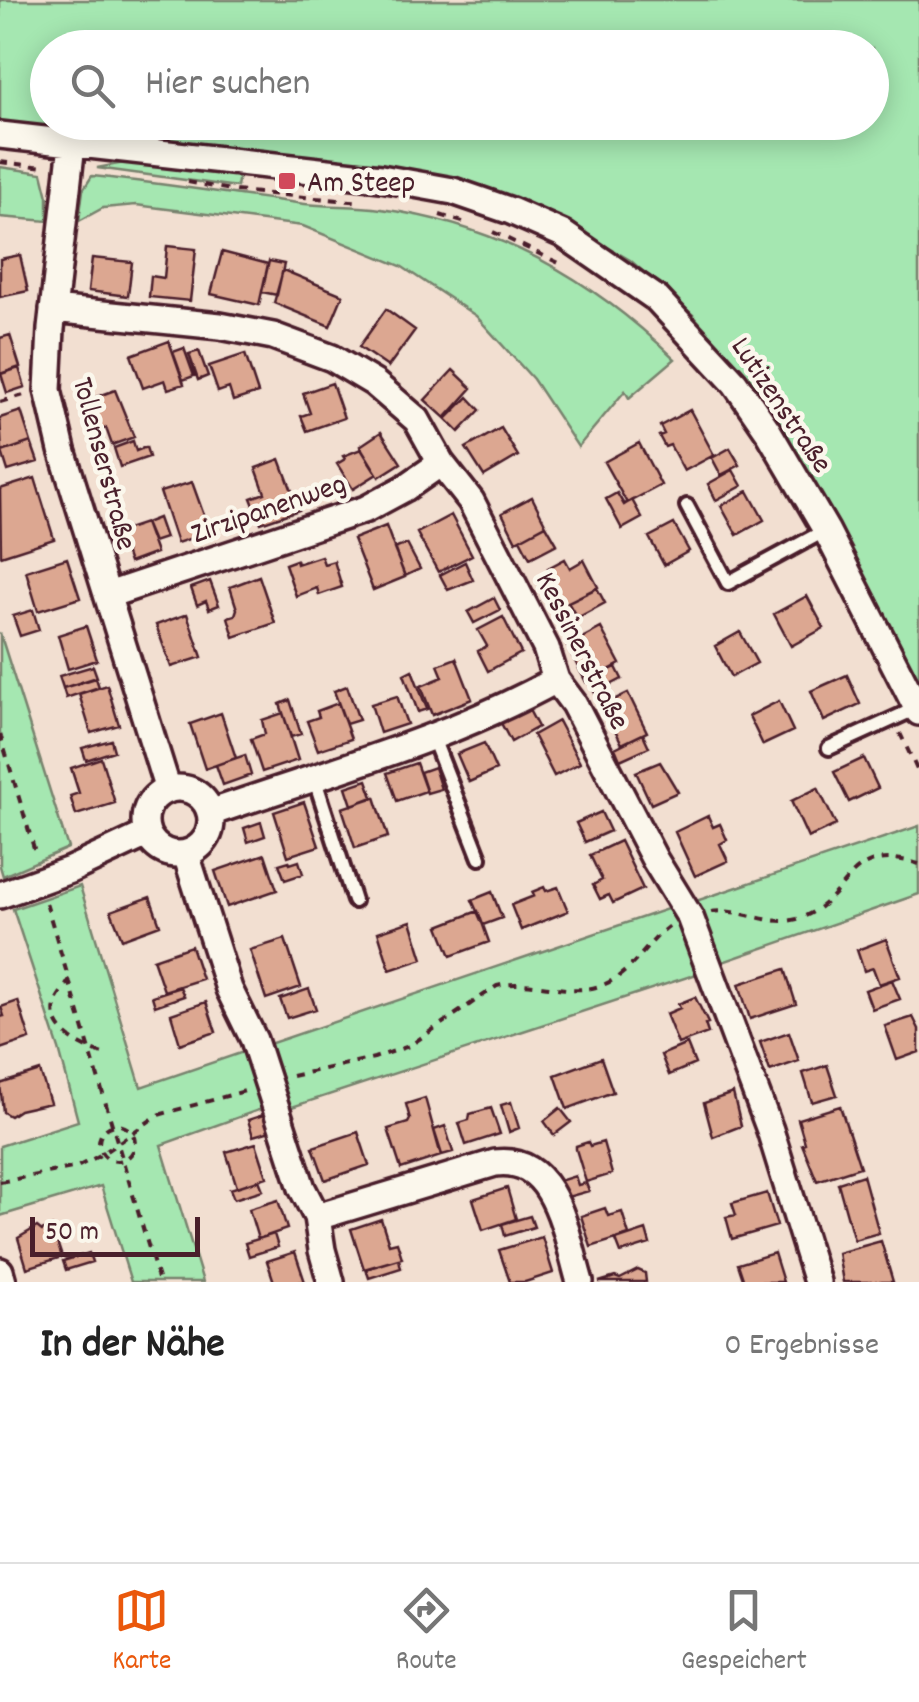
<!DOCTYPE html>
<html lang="de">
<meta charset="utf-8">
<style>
body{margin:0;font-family:Dekko,sans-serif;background:#f6f6f6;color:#222}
.scale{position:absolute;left:30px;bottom:25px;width:170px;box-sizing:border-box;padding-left:10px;border:5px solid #4a1f2b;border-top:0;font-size:28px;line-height:35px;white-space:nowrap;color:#4a1f2b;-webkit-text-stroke:8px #fbf7ec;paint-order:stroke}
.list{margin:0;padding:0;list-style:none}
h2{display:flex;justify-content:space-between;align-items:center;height:130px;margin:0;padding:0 40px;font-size:42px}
h2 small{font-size:32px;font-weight:400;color:#767676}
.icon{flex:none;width:55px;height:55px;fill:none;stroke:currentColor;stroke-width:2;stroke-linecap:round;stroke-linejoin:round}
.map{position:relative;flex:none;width:919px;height:1282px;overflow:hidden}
.search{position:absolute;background:#fff;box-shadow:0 5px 25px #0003;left:30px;right:30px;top:30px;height:110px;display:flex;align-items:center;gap:25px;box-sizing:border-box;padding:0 35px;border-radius:55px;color:#767676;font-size:38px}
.sheet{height:280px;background:#fff}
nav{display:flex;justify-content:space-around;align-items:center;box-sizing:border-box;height:140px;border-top:2px solid #e0e0e0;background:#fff;font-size:28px;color:#767676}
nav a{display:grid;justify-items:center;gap:5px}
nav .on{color:#ea580c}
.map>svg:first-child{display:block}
</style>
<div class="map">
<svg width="919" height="1282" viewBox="0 0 919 1282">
<rect width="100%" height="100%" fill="#f2dfd1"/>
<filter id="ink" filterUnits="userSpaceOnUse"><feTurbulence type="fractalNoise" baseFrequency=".01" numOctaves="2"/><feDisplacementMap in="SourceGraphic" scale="20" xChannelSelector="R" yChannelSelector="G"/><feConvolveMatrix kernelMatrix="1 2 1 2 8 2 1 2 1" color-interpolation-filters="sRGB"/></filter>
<g filter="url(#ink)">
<!-- green -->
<path fill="#a5e7b1" stroke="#78836e" stroke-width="2.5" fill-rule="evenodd" d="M0 0H919V685L832 515 779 423 743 372 693 315 630 260 571 226 483 186 389 167 0 124ZM48 48H872V122H48Z
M129 162 239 174 237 187 97 168Z
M0 167 42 173 48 197V221L0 217Z
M92 176C161 183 229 194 297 203 325 207 353 205 381 209 498 225 591 278 675 359L629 398 625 391 578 447 533 379 476 316 401 266 303 226 136 205 103 208 79 221 83 190Z
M0 633 68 848 3 876 0 866Z
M919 826V894L720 963 693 902Z
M80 886 141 1087 249 1050 267 1107 161 1145 203 1282H131L101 1186 0 1216V1146L78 1121 59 1049 13 909Z
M676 906 703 972 286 1109 266 1045Z"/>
<!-- building -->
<path fill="#dca791" stroke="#4a1f2b" stroke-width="2.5" d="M167 246 196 249 190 301 149 297 151 276 164 278Z
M222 252 268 264 259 305 211 294Z
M20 255 28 291 0 297V259Z
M92 258 132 262 128 296 88 291Z
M269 261 284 264 277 295 262 292Z
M283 270 343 295 330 326 274 303Z
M386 309 415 330 388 367 359 347Z
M10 335 20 367 0 374V338Z
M169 341 184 384 168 389 165 380 143 388 131 355Z
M184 348 194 376 183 380 173 352Z
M199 351 208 376 198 380 189 354Z
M245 354 258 393 233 401 229 388 218 392 209 366Z
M19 368 25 387 7 393 1 374Z
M453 370 472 388 445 418 425 400Z
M332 383 344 418 307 431 301 416 310 413 303 393Z
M115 390 134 437 112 445 106 428 95 431 85 401Z
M468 397 480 410 459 432 446 419Z
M690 410 714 455 684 471 670 445 665 447 659 436 664 434 660 426Z
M21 411 31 442 2 452 0 418Z
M501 428 518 456 484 476 466 448Z
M381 432 401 463 379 477 360 446Z
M133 441 136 451 146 447 149 457 120 467 114 448Z
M31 442 38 462 8 471 2 452Z
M639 443 661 485 627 503 604 462Z
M730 448 740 465 721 475 712 458Z
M361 449 377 474 353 489 337 464 345 459 343 456Z
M280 459 299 510 261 523 251 498 265 493 256 468Z
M733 470 742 486 716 500 708 484Z
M35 478 54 539 1 556 0 489Z
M192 482 210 532 177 543 160 492Z
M748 491 764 520 737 535 721 506Z
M617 493 624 505 632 500 642 518 622 529 606 499Z
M532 497 546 525 516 541 502 513Z
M451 515 472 555 438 572 417 533Z
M158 518 165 538 153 542 145 523Z
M145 523 156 553 129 563 118 532Z
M674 524 689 551 664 565 649 537Z
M546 525 557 544 530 558 520 539Z
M386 526 405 577 373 590 353 539Z
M407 544 420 569 405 576 394 549Z
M321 556 324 564 334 561 342 587 319 595 317 588 296 596 285 564 296 560 297 564Z
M67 558 80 598 38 611 26 571Z
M565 559 570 568 584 560 598 587 552 610 538 584 552 577 548 568Z
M465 562 473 580 448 590 440 575Z
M259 576 275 623 234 637 228 617 235 615 237 609 230 587Z
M210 581 219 605 209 609 206 601 197 605 191 588Z
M597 588 605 603 577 618 568 602Z
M807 596 824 628 791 646 774 614Z
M494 598 500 610 474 623 468 612Z
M33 610 39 630 20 636 13 616Z
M187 614 202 657 171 667 156 625Z
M503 617 521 653 488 671 478 651 487 646 478 630Z
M86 626 97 660 68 669 58 635Z
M601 628 620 664 586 682 567 646Z
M740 632 757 663 731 677 715 646Z
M456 658 472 699 432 715 421 686 443 677 438 665Z
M93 666 97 677 63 688 59 676Z
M616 667 622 679 595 693 588 681Z
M412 670 427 709 418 712 404 674Z
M847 675 860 704 824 721 811 691Z
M96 678 99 687 66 698 63 688Z
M107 685 119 725 91 733 79 694Z
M347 686 359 720 346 724 334 691Z
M628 693 647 732 622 744 603 705Z
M397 696 407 724 380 733 371 704Z
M290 700 301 734 291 737 280 704Z
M779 701 793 731 763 745 749 716Z
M338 703 351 739 318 750 307 721 319 717 317 711Z
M528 708 538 727 511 742 501 723Z
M221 713 236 758 205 769 190 724Z
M283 713 298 760 262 772 251 739 265 734 262 720Z
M558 721 580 763 554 776 533 735Z
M643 734 649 747 620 760 615 748Z
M111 740 114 751 86 760 82 748Z
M484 743 496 770 469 782 457 754Z
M245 755 251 775 223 785 216 765Z
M101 758 115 803 76 815 70 796 79 793 71 768Z
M864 758 878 788 849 802 834 772Z
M660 762 678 792 651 804 636 772Z
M416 763 426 791 397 801 387 773Z
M434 767 441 789 427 793 420 772Z
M367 780 373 797 352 805 346 787Z
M818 788 836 825 808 838 791 801Z
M375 797 388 837 355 848 342 808Z
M304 802 319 846 288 856 274 812Z
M601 812 610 831 585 842 576 823Z
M708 816 713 827 720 824 727 840 720 844 728 861 695 876 675 832Z
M261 822 265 836 248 842 244 828Z
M620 841 643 889 613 903 609 895 600 899 593 885 602 880 590 855Z
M265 854 277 890 227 907 215 871Z
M289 861 290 864 299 861 303 874 285 880 279 864Z
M544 887 546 891 558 887 568 911 521 930 511 905 534 896 532 892Z
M492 892 502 918 483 925 472 900Z
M150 897 160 925 122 939 111 911Z
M478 911 489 942 451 956 439 926Z
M411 921 423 959 390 970 378 932Z
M285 939 301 987 266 999 250 950Z
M886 939 900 977 879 984 873 968 864 971 857 950Z
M191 946 202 979 164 991 153 959Z
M785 969 796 1004 750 1019 739 984Z
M892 980 900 999 872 1009 865 990Z
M180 987 184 996 155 1006 152 996Z
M309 989 316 1009 287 1018 280 999Z
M695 997 708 1023 705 1024 708 1033 678 1044 666 1014 680 1008 678 1004Z
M18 1001 30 1039 0 1049V1017L4 1016 1 1007Z
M206 1002 216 1032 180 1044 171 1014Z
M913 1017 919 1029V1052L897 1060 885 1026Z
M789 1032 799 1061 770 1071 760 1042Z
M687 1044 695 1064 669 1075 661 1055Z
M601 1058 613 1092 567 1109 555 1075Z
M827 1065 837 1095 812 1102 803 1073Z
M40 1071 50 1103 19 1110 10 1116 3 1112 0 1084Z
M733 1093 741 1126 713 1137 704 1103Z
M425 1098 441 1156 401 1169 388 1129 408 1123 410 1119 406 1104Z
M511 1102 519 1128 509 1132 501 1105Z
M840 1106 860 1167 817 1181 802 1144 805 1143 798 1119Z
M491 1108 500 1134 466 1145 459 1123 469 1120 470 1114Z
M560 1108 571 1122 554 1135 544 1121Z
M266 1114 271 1131 253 1136 248 1120Z
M445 1126 453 1152 442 1155 434 1130Z
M358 1132 369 1165 325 1180 313 1147Z
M588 1142 590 1146 603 1142 612 1174 586 1182 576 1149V1146Z
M256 1143 267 1177 237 1187 226 1152Z
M863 1175 879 1233 854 1240 838 1183Z
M575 1176 578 1185 586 1183 589 1191 564 1198 559 1181Z
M259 1180 263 1190 234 1199 230 1189Z
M507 1188 516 1219 483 1230 473 1199Z
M767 1193 777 1226 732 1239 726 1217 736 1215 732 1203Z
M278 1200 287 1229 258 1239 249 1209Z
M605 1208 608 1216 622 1212 629 1235 591 1247 581 1216Z
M530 1216 534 1227 505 1236 502 1224Z
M381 1219 389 1244 397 1242 402 1258 364 1269 351 1229Z
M37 1227 42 1231 52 1227 62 1257 27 1268 18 1238Z
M646 1230 650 1244 621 1253 616 1240Z
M274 1234 278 1247 249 1256 245 1243Z
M542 1237 553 1273 525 1282H510L499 1250Z
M881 1241 893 1282H843L838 1253Z
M295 1252 305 1282H274L267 1261Z
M89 1253 92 1262 66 1270 63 1261Z
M774 1253 783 1282H744L738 1264Z
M399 1259 401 1268 369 1278 366 1269Z
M638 1270 645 1273 646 1282H599L615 1277 620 1279Z"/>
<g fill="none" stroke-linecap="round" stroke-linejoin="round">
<defs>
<path id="lane" d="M687 506 728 583 826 530
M433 738 480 858
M829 748 917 708
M314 777 354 901"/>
<path id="street" d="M0 135 381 178 453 191 511 211 563 234 657 299 735 383 768 431 826 530 919 712
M72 144 51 329 48 390 62 450 168 790
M53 309 220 326 273 336 332 358 374 383 417 420 441 463 471 501 546 648 556 680 574 704 655 860 690 917 770 1130 817 1282
M108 595 366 509 405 488 441 463
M145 821a33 33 0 1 1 66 0a33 33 0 1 1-66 0Z
M210 813C327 772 447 740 556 680
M186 854 229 989 254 1040 302 1188 317 1217 322 1250 331 1282
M0 895 70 870 147 834
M317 1217 495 1163C557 1155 566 1236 580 1282
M0 1271 3 1282"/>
</defs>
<!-- lane casing -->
<use href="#lane" stroke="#4a1f2b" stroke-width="20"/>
<!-- street casing -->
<use href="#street" stroke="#4a1f2b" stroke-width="32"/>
<!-- path -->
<path stroke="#4a1f2b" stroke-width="4" stroke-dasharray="8 8" stroke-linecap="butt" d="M0 162 44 167
M188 182 236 191 362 202
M440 215 469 224
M493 232 561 264
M0 402 24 395
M900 733 919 774
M0 734 36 855
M46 903 159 1282
M711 912C741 907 767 927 797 919 851 903 842 841 919 864
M70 979C66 986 59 994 56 1001 46 1031 82 1047 103 1054
M292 1076 374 1058 409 1046 497 986C535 977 576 1002 613 980 636 966 648 942 669 926
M99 1143a18 18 0 1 1 36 0a18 18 0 1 1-36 0Z
M0 1182 77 1167 102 1154 158 1115 245 1091"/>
<!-- lane -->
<use href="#lane" stroke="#fbf7ec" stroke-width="12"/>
<!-- street -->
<use href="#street" stroke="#fbf7ec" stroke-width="25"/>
</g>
</g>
<!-- markers -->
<rect fill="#d1495b" stroke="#fbf7ec" stroke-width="4" x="277" y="171" width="20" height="20" rx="5"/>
<g text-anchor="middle" stroke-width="9" stroke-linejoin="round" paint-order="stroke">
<!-- poi labels -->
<g font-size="30" fill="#4a1f2b" stroke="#fbf7ec" text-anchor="start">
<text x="307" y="191">Am Steep</text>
</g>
<!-- street labels -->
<g font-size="30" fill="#4a1f2b" stroke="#fbf7ec">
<text transform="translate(783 404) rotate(56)" y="10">Lutizenstraße</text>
<text transform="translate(106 463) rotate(75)" y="10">Tollenserstraße</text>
<text transform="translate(268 507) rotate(-19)" y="10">Zirzipanenweg</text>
<text transform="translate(584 650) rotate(63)" y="10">Kessinerstraße</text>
</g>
</g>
</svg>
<div class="scale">50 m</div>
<div class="search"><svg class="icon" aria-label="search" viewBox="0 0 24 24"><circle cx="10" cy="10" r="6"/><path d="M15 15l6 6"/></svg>Hier suchen</div>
</div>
<section class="sheet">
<h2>In der Nähe<small>0 Ergebnisse</small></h2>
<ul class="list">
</ul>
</section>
<nav>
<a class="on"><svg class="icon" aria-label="map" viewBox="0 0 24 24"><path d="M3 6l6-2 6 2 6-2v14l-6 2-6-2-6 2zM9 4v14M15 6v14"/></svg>Karte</a>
<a><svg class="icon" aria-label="directions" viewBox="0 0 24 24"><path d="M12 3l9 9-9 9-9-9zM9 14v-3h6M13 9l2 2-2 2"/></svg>Route</a>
<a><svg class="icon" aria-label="saved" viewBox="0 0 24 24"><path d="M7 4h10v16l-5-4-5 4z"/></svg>Gespeichert</a>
</nav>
